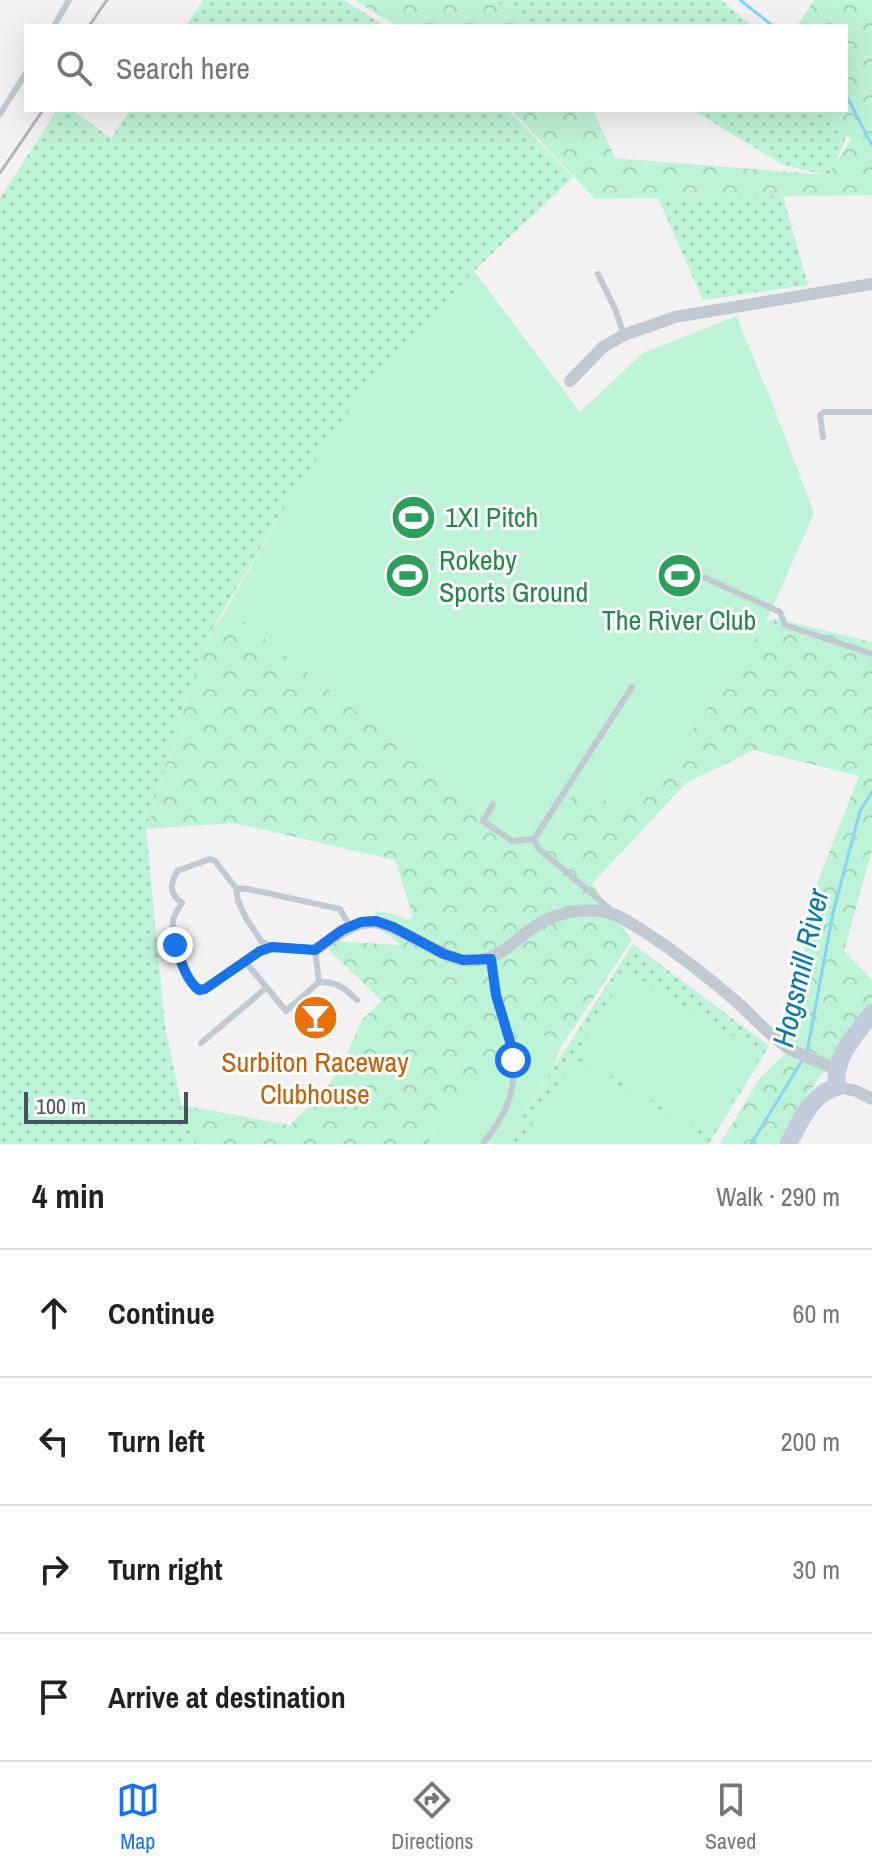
<!DOCTYPE html>
<meta charset="utf-8">
<style>
body{margin:0;font-family:"Archivo Narrow",sans-serif;background:#f2f2f2;color:#222}
.scale{position:absolute;left:24px;bottom:20px;width:164px;box-sizing:border-box;padding-left:8px;border:4px solid #475260;border-top:0;font-size:22px;line-height:28px;white-space:nowrap;color:#475260;-webkit-text-stroke:6px #fff;paint-order:stroke}
.stop{position:absolute;width:24px;height:24px;margin:-18px;border:6px solid #1a73e8;border-radius:50%;background:#fff}
.stop.end{background:#1a73e8;border-color:#fff;box-shadow:0 2px 8px #0008}
.list{margin:0;padding:0;list-style:none}
h2{display:flex;justify-content:space-between;align-items:center;height:104px;margin:0;padding:0 32px;font-size:34px}
h2 small{font-size:26px;font-weight:400;color:#767676}
.list li{display:grid;grid-template-columns:52px 1fr auto;gap:24px;align-items:center;box-sizing:border-box;height:128px;padding:0 32px;border-top:2px solid #e0e0e0}
.list b{display:block;font-size:30px;white-space:nowrap}
.list em{font-size:26px;font-style:normal;color:#767676}
.icon{flex:none;width:44px;height:44px;fill:none;stroke:currentColor;stroke-width:2;stroke-linecap:round;stroke-linejoin:round}
.map{position:relative;flex:none;width:872px;height:1144px;overflow:hidden}
.search{position:absolute;background:#fff;box-shadow:0 8px 32px #0002;left:24px;right:24px;top:24px;height:88px;display:flex;align-items:center;gap:20px;box-sizing:border-box;padding:0 28px;border-radius:0px;color:#767676;font-size:30px}
.sheet{height:616px;background:#fff}
nav{display:flex;justify-content:space-around;align-items:center;box-sizing:border-box;height:112px;border-top:2px solid #e0e0e0;background:#fff;font-size:22px;color:#767676}
nav a{display:grid;justify-items:center;gap:4px}
nav .on{color:#1a73e8}
.map>svg:first-child{display:block}
</style>
<div class="map">
<svg width="872" height="1144" viewBox="0 0 872 1144">
<defs>
<pattern id="grass-dots" width="8" height="8" patternUnits="userSpaceOnUse" patternTransform="scale(2)"><rect width="8" height="8" fill="#bdf3d6"/><path d="M2 2h.1M6 6h.1" fill="none" stroke="#a4d2ba" stroke-width="1.8" stroke-linecap="round"/></pattern>
<pattern id="forest-crowns" width="20" height="18" patternUnits="userSpaceOnUse" patternTransform="scale(2)"><rect width="20" height="18" fill="#bdf3d6"/><path d="M2 6a3 3 0 1 1 6 0M12 15a3 3 0 1 1 6 0" fill="none" stroke="#a4d2ba"/></pattern>
</defs>
<rect width="100%" height="100%" fill="#f3f1f1"/>
<!-- grass -->
<path fill="url(#grass-dots)" d="M203 0H344L385 26H186Z
M493 0H721L752 26H537Z
M57 110H72L111 138 130 110H508L573 177 474 271 289 500 203 645 146 829 165 1026 182 1108 195 1144H0V198Z
M693 110H831L849 130 830 176 781 164Z
M783 196 808 285 703 300 658 198Z
M633 944 769 1046 709 1144H505Z"/>
<!-- forest -->
<path fill="url(#forest-crowns)" d="M354 0H493L537 26H397Z
M814 0H872V195L595 199 511 110H593L615 158 828 175 851 140 827 110H846V26H797Z
M227 608 539 858 577 787 635 814 766 622 778 619 872 642V850L844 951 872 980V1004L797 1109 777 1144H720L760 1078 787 1052 814 891 859 776 754 750 686 783 592 884 632 940 561 1047 533 1029 511 1045 498 1065 434 1131 429 1144H195L181 1105 290 1125 325 1090 341 1067 362 1020 382 1001 329 950 333 941 401 945C389 934 377 932 375 912 387 911 397 915 407 920L413 917 395 860 234 823 146 829 203 645Z"/>
<!-- pitch -->
<path fill="#bdf3d6" d="M474 271 580 412 643 353 736 316 773 405 814 513 766 622 635 814 577 787 539 858 227 608 289 500 369 382Z
M627 971 761 1053 710 1136 576 1054Z
M533 1028 561 1047 553 1068 505 1144H429L434 1131 498 1065 511 1045Z
M574 1058 708 1139 705 1144H534L524 1138Z"/>
<g fill="none" stroke-linecap="round" stroke-linejoin="round">
<!-- stream -->
<path stroke="#87d5f3" stroke-width="3" d="M740 0 773 26
M846 95 872 145
M807 1052 833 913 860 811 872 792
M751 1144 803 1059"/>
<!-- lane -->
<path stroke="#c1cad3" stroke-width="6" d="M54 26 69 0
M0 114 26 73
M598 274 616 311 624 335
M823 437 820 415 824 412H872
M677 565 780 612 785 625 872 654
M493 804 483 821 512 841 534 839
M236 888 248 889 340 909 350 927
M610 909 538 848 534 839 632 687
M245 961 286 1011 319 982 315 950C301 949 283 944 270 947 253 951 221 978 205 989L199 990C183 979 171 939 173 920 174 914 179 908 182 903 169 894 170 884 177 871L210 859 215 861 236 888 238 901 246 918 261 941 272 947
M319 982C338 982 343 987 357 1000
M201 1043 266 988
M484 1142C508 1113 520 1083 511 1044 507 1028 500 1012 496 996 493 984 492 971 491 959"/>
<!-- street -->
<path stroke="#c1cad3" stroke-width="12" d="M570 381 603 347 624 335 675 317 872 284
M315 950C371 910 371 917 429 946 440 952 451 958 463 960 500 964 510 942 537 925 556 913 579 909 601 911 618 913 631 924 645 932 677 953 708 977 737 1002 753 1017 769 1035 787 1047 802 1056 821 1063 837 1069
M837 1087 856 1091 872 1099"/>
<!-- secondary -->
<path stroke="#c2ccdb" stroke-width="18" d="M788 1144C800 1123 811 1093 837 1087 833 1056 855 1036 872 1013"/>
<!-- rail -->
<path stroke="#b2b5bc" stroke-width="3" d="M89 26 107 0
M0 173 43 110"/>
</g>
<g fill="none" stroke-linecap="round" stroke-linejoin="round">
<!-- route -->
<path stroke="#1a73e8" stroke-width="10" d="M175 945C181 961 186 980 199 990L205 989 260 951 272 947 315 950 342 930 361 922 376 921 393 927 444 954 463 960 491 959 496 995 511 1045 513 1060"/>
</g>
<!-- icons -->
<defs>
<symbol id="stadium-disc" viewBox="-11 -11 22 22"><circle r="9.5" fill="#2e9e5b" stroke="#fff"/><path d="M0-5a6.5 5 0 1 0 0 10a6.5 5 0 1 0 0-10ZM-3.5-1.8h7v3.6h-7Z" fill="#fff"/></symbol>
<symbol id="bar-disc" viewBox="-11 -11 22 22"><circle r="9.5" fill="#e8710a" stroke="#fff"/><path d="M-6-5H6L.8 .8V4.5H3.5V6h-7V4.5H-.8V.8Z" fill="#fff"/></symbol>
</defs>
<g fill-rule="evenodd">
<use href="#stadium-disc" x="388" y="492" width="51" height="51"/>
<use href="#stadium-disc" x="382" y="550" width="51" height="51"/>
<use href="#stadium-disc" x="654" y="550" width="51" height="51"/>
<use href="#bar-disc" x="290" y="992" width="51" height="51"/>
</g>
<g text-anchor="middle" stroke-width="6" stroke-linejoin="round" paint-order="stroke">
<!-- leisure labels -->
<g font-size="28" fill="#27864d" stroke="#fff" text-anchor="start">
<text x="445" y="527">1XI Pitch</text>
<text x="439" y="570">Rokeby<tspan x="439" dy="32">Sports Ground</tspan></text>
<text x="679" y="630" text-anchor="middle">The River Club</text>
</g>
<!-- food labels -->
<g font-size="28" fill="#c56008" stroke="#fff">
<text x="315" y="1072">Surbiton Raceway<tspan x="315" dy="32">Clubhouse</tspan></text>
</g>
<!-- water labels -->
<g font-size="30" font-style="italic" fill="#047aa7" stroke="#fff">
<text transform="translate(801 968) rotate(-77)" y="10">Hogsmill River</text>
</g>
</g>
</svg>
<div class="scale">100 m</div>
<div class="stop" style="left:513px;top:1060px"></div>
<div class="stop end" style="left:175px;top:945px"></div>
<div class="search"><svg class="icon" aria-label="search" viewBox="0 0 24 24"><circle cx="10" cy="10" r="6"/><path d="M15 15l6 6"/></svg>Search here</div>
</div>
<section class="sheet">
<h2>4 min<small>Walk · 290 m</small></h2>
<ul class="list">
<li><svg class="icon" aria-label="ahead" viewBox="0 0 24 24"><path d="M12 20V5M6 11l6-6 6 6"/></svg><div><b>Continue</b></div><em>60 m</em></li>
<li><svg class="icon" aria-label="left" viewBox="0 0 24 24"><path d="M17 20v-9H6M10 6l-5 5 5 5"/></svg><div><b>Turn left</b></div><em>200 m</em></li>
<li><svg class="icon" aria-label="right" viewBox="0 0 24 24"><path d="M7 20v-9h11M14 6l5 5-5 5"/></svg><div><b>Turn right</b></div><em>30 m</em></li>
<li><svg class="icon" aria-label="arrive" viewBox="0 0 24 24"><path d="M6 21V4h12l-3 4 3 4H6"/></svg><div><b>Arrive at destination</b></div></li>
</ul>
</section>
<nav>
<a class="on"><svg class="icon" aria-label="map" viewBox="0 0 24 24"><path d="M3 6l6-2 6 2 6-2v14l-6 2-6-2-6 2zM9 4v14M15 6v14"/></svg>Map</a>
<a><svg class="icon" aria-label="directions" viewBox="0 0 24 24"><path d="M12 3l9 9-9 9-9-9zM9 14v-3h6M13 9l2 2-2 2"/></svg>Directions</a>
<a><svg class="icon" aria-label="saved" viewBox="0 0 24 24"><path d="M7 4h10v16l-5-4-5 4z"/></svg>Saved</a>
</nav>
